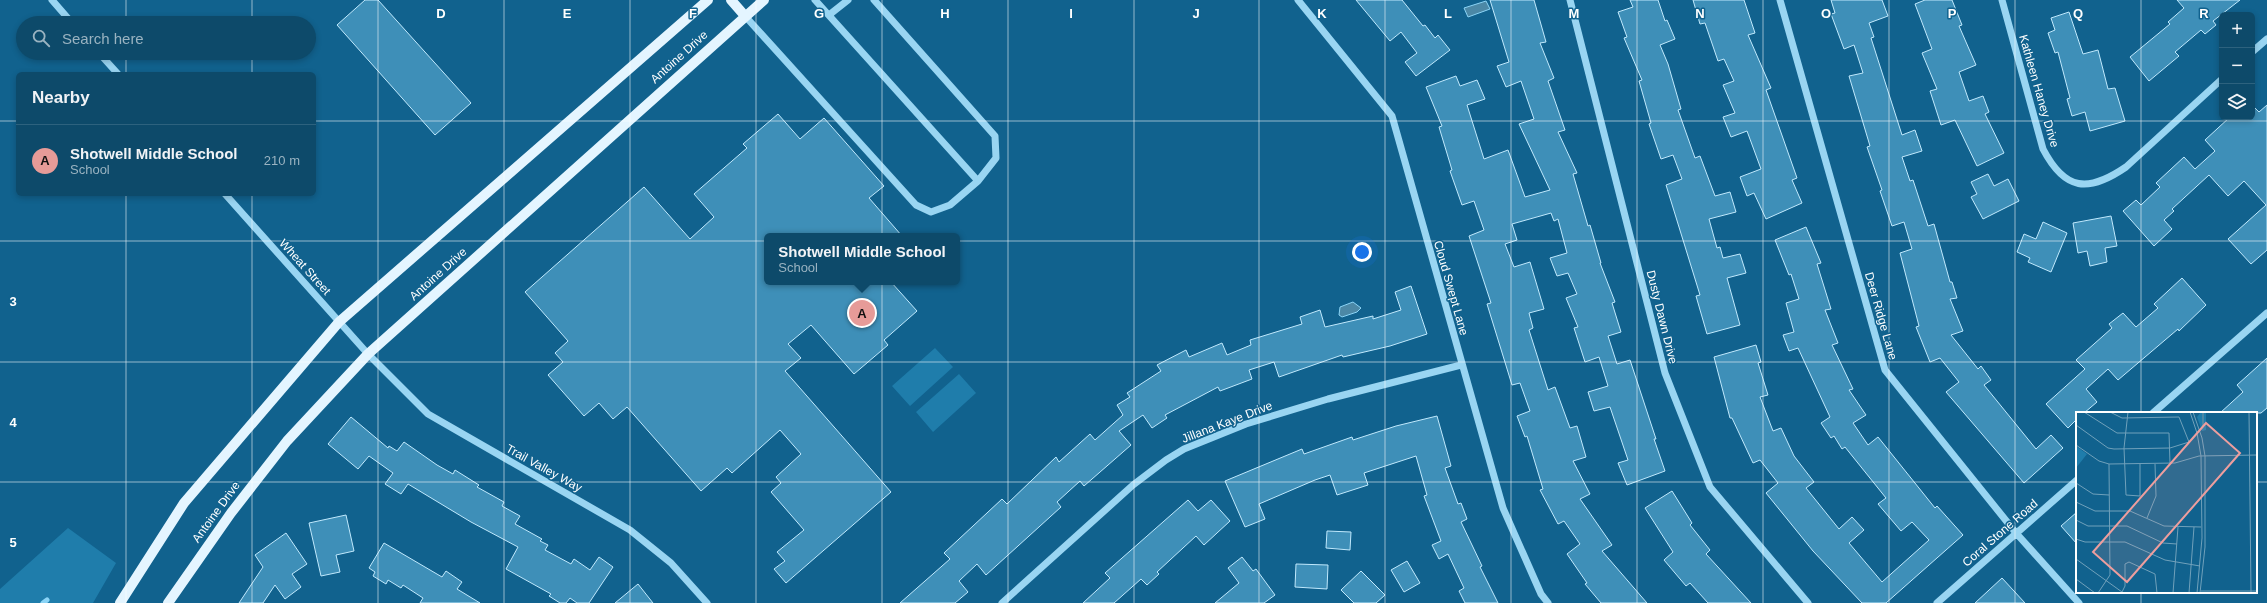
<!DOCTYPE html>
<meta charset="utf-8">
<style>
body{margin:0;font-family:Arial,sans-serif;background:#1b5472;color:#f1f3f6}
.controls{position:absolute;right:12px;top:12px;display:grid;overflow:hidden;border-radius:6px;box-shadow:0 2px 6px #0003}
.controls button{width:36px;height:36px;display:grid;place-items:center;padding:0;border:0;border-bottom:1px solid #2d627e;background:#0d4a6a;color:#f1f3f6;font:20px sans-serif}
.you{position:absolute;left:1362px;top:252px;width:14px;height:14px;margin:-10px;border:3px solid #fff;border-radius:50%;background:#1a73e8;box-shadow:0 0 0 6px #1a73e833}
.badge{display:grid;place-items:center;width:26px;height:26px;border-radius:50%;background:#e69b98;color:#111;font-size:13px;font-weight:700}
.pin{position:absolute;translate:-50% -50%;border:2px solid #fff;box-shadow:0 1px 4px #0006}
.popup{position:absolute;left:764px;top:233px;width:196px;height:52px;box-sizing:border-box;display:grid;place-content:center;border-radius:6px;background:#0d4a6a;filter:drop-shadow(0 1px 3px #0005);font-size:13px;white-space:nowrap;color:#9ab3c1}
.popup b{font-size:15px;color:#f1f3f6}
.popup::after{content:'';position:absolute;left:50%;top:100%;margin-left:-8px;border:8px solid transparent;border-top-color:#0d4a6a}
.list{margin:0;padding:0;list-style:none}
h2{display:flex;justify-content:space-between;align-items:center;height:52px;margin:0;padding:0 16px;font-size:17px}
h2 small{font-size:13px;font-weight:400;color:#9ab3c1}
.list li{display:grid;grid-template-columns:26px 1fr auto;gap:12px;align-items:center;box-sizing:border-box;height:72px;padding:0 16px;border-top:1px solid #2d627e}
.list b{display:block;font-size:15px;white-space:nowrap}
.list p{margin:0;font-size:13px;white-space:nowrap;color:#9ab3c1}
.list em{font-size:13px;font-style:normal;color:#9ab3c1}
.icon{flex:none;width:22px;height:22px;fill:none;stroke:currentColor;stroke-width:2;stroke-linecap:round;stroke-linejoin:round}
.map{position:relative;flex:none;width:2267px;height:603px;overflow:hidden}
.search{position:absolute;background:#0d4a6a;box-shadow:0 2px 6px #0003;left:16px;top:16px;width:300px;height:44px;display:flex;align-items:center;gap:10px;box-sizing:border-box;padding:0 14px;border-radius:22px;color:#9ab3c1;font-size:15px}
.panel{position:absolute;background:#0d4a6a;box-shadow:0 2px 6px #0003;left:16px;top:72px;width:300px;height:124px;border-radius:6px}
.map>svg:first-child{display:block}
</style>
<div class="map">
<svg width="2267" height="603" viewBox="0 0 2267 603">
<rect width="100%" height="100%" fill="#11628e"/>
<!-- green -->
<path fill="#1f7dab" d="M935 348 953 367 910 406 892 386Z
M959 374 976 393 933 432 916 412Z
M68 528 116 563 93 603H0V589Z"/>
<!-- water -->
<path fill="#4c88a6" stroke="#8bd4f6" d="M1486 1 1490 9 1468 17 1464 8Z
M1353 302 1361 308 1357 312 1342 317 1339 315 1340 307Z"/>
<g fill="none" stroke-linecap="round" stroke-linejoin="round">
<!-- stream -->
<path stroke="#8bd4f6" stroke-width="5" d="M43 603 47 600"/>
</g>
<!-- building -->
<path fill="#3e8fb8" stroke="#c0e9fd" d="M365 0H378L471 103 435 135 337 25Z
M1356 0H1402L1423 26 1425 25 1435 38 1438 35 1450 50 1416 76 1405 62 1417 53 1401 32 1390 41Z
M1490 0H1534L1546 42 1540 43 1554 78 1548 81 1565 130 1558 132 1577 173 1573 174 1588 226 1590 225 1601 263H1600L1615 302 1612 303 1621 332 1608 336 1617 364 1630 360 1656 439H1654L1665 471 1627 485 1618 463 1628 460 1610 407 1594 411 1588 392 1608 386 1599 357 1585 362 1574 328 1578 327 1566 298 1577 294 1568 273 1557 276 1550 258 1567 253 1558 219 1554 221 1551 213 1512 224 1517 240 1505 244 1514 267 1530 262 1544 309 1529 313 1533 328 1529 330 1548 390 1555 387 1570 428 1577 426 1586 457 1573 461 1590 494 1580 499 1612 545 1602 551 1647 603H1601L1585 584 1587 583 1567 554 1580 544 1564 521 1558 524 1540 490 1543 489 1527 436 1525 437 1517 416 1530 411 1520 383 1512 385 1487 304 1491 303 1469 236 1484 230 1474 201 1462 205 1450 171 1452 170 1439 127 1442 126 1426 87 1456 76 1460 86 1477 80 1485 99 1467 105 1484 159 1508 150 1525 197 1550 190 1519 124 1534 119 1521 81 1506 87 1497 66 1509 62Z
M1630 0H1658L1665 21 1667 20 1675 39 1660 45 1668 64 1681 109 1678 110 1695 158 1700 156 1715 196 1730 192 1736 212 1709 219 1717 248 1720 247 1723 258 1740 254 1746 273 1727 278 1740 325 1707 334 1696 296 1700 295 1666 185 1682 179 1673 155 1661 159 1649 124 1651 123 1639 81 1642 80 1624 38 1627 37 1618 12 1633 7Z
M1693 0H1744L1755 33 1748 35 1771 88 1766 90 1797 178 1792 180 1802 203 1766 219 1754 193 1747 196 1740 177 1761 169 1747 131 1731 137 1723 117 1735 113 1723 85 1734 81 1724 59 1718 61 1705 23 1700 24Z
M1831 0H1882L1888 16 1869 23 1874 37 1871 38 1902 135 1915 130 1922 151 1902 157 1910 181 1913 180 1928 226 1934 224 1950 282H1952L1957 298 1950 299 1963 331 1951 335 1978 369 1981 366 1991 380 1984 385 2036 449 2051 435 2063 448 2024 483 1946 392 1959 382 1940 358 1930 362 1916 327 1919 326 1900 253 1912 249 1904 222 1892 226 1880 191 1882 190 1867 147 1870 146 1849 76 1863 73 1854 45 1844 49 1831 14 1835 13Z
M1925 0H1952L1962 25 1959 26 1976 65 1959 72 1969 101 1983 96 1989 112 1985 114 2004 153 1977 166 1955 120 1941 125 1930 91 1937 89 1922 53 1932 49 1915 4Z
M2177 0H2240L2213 21 2216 25 2205 34 2201 30 2175 52 2179 56 2149 81 2130 57 2170 24 2168 22 2184 8Z
M2069 12 2083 54 2098 50 2108 89 2115 88 2125 121 2090 131 2085 112 2072 116 2067 99 2070 98 2058 52 2055 53 2048 33 2055 30 2051 18Z
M2252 105 2259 112 2267 105V250L2251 264 2228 239 2266 205 2244 181 2228 196 2209 175 2172 209 2174 211 2164 220 2172 229 2154 246 2123 211 2136 200 2141 205 2160 187 2156 183 2184 157 2195 169 2215 151 2205 140 2230 117H2252Z
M778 114 800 139 824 118 884 186 869 198 902 236H767V282H891L917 311 884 340 888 345 854 374 811 325 788 344 801 358 785 371 891 492 786 583 774 569 785 561 777 552 804 530 771 492 781 483 776 477 801 454 780 430 732 473 727 468 701 491 627 407 613 419 599 403 584 416 548 375 563 362 555 353 568 341 525 292 644 187 690 239 714 217 694 194 747 148 743 144Z
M1988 174 1994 186 2008 179 2019 201 1983 219 1971 197 1977 194 1971 182Z
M2111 216 2117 246 2105 248 2107 262 2090 266 2087 251 2078 253 2073 223Z
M2043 222 2067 233 2051 272 2028 262 2030 258 2017 252 2024 234 2036 239Z
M1806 227 1821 263 1817 264 1831 309 1825 310 1838 343 1832 345 1853 389 1849 390 1866 415 1853 423 1868 445 1878 437 1935 508 1937 506 1963 535 1886 603H1862L1813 551 1766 493 1778 483 1760 460 1753 463 1732 418H1730L1714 357 1756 345 1761 362 1758 363 1768 395 1760 397 1773 431 1781 428 1794 456 1814 482 1806 488 1839 529 1852 517 1864 530 1849 543 1882 582 1929 540 1912 522 1901 531 1878 504 1886 498 1845 447 1842 449 1834 436 1831 438 1821 423 1830 417 1798 348 1789 351 1783 335 1794 332 1786 303 1799 299 1791 274 1789 275 1775 240Z
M2182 278 2206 305 2179 331 2178 329 2118 380 2108 369 2086 389 2097 402 2084 413H2077V419L2068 428 2046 404 2085 369 2076 360 2112 328 2109 324 2123 313 2136 327 2158 308 2154 304Z
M1411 286 1427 334 1390 346 1343 357 1342 355 1279 377 1274 362 1249 370 1252 379 1220 391 1218 387 1165 415 1167 418 1152 428 1143 415 1119 431 1131 445 1084 486 1080 481 1057 502 1061 507 986 575 977 564 959 581 968 592 955 603H900L950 559 944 553 1002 499 1007 504 1056 457 1059 462 1090 434 1095 440 1123 415 1117 405 1130 397 1127 393 1161 371 1157 365 1186 350 1189 357 1222 343 1227 355 1251 345 1250 340 1302 324 1300 317 1320 310 1325 327 1373 316V319L1401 310 1395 292Z
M2267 358V408L2261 413H2220L2243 392 2237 385Z
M1437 416 1451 466 1445 468 1458 504 1461 503 1467 519 1461 522 1482 566 1480 567 1498 603H1465L1459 591 1464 588 1448 554 1439 559 1432 545 1441 541 1424 496 1427 495 1416 456 1364 473 1368 485 1337 495 1330 475 1315 480 1259 504 1265 519 1245 527 1225 481 1302 449 1304 454 1352 437 1353 440 1396 426Z
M351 417 388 448 389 446 397 451 404 442 437 465 453 474 455 470 479 485 477 487 504 502 502 506 520 516 515 524 542 539 540 541 548 545 545 550 571 564 574 559 590 570 599 557 613 567 589 603H577L570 598 566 603H560L549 596 551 594 506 569 518 547 471 522 408 484 401 494 385 484 393 473 369 456 358 469 328 444Z
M1672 491 1692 523 1690 525 1710 550 1706 554 1751 603H1708L1690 583 1686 586 1664 560 1673 552 1645 508Z
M1188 500 1198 511 1211 500 1230 521 1204 545 1196 536 1157 572 1159 574 1147 585 1141 579 1114 603H1083L1110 578 1105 573Z
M2077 512V544L2061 526Z
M346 515 354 551 336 555 340 572 321 576 309 523Z
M1327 531 1351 532 1350 550 1326 548Z
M286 533 307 564 292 574 301 587 285 599 275 585 263 603H239L263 567 255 555Z
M384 543 442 577 446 571 462 582 457 589 480 603H420L423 598 403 585 401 588 388 580 386 584 373 576 375 572 369 568Z
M1242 557 1253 571 1256 569 1275 595 1264 603H1215L1239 583 1228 568Z
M1407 561 1420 583 1404 592 1391 570Z
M1296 564 1328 565 1327 589 1295 587Z
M1361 571 1385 595 1376 603H1354L1341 590Z
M2002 578 2025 603H1975Z
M638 584 653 603H615Z"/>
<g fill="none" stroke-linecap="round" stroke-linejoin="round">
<!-- minor -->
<path stroke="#99d5f2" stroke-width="7" d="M52 0 72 23
M815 0 978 181
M1298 0 1392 116 1503 508 1541 594 1548 603
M1570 0 1665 373 1710 487 1808 603
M1780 0 1885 370 2016 533 2079 603
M2002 0 2043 149C2065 191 2088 193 2126 167L2222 79
M829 15 848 0
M745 16 916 205 931 212 950 205 978 181 996 158 995 136 874 0
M2252 52 2267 39
M99 53 118 74
M225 194 368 354 428 414 630 530 671 563 707 603
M2153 413 2267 313
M1002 603 1133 485 1166 460 1184 449 1246 424 1328 399 1461 365
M1937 603 2077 480"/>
<!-- major -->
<path stroke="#e4f5ff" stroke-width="10" d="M731 0 745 16
M120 603 184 503 339 322 708 0
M168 603 231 513 287 441 368 354 764 0"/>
</g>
<!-- grid -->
<path fill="none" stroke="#fff" stroke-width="1" stroke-opacity="0.55" d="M126 0V23M252 0V23M378 0V603M504 0V603M630 0V603M756 0V603M882 0V603M1008 0V603M1134 0V603M1259 0V603M1385 0V603M1511 0V603M1637 0V603M1763 0V603M1889 0V603M2015 0V603M2141 0V413M126 53V74M252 53V74M0 121H18M314 121H2267M126 194V603M252 194V603M0 241H2267M0 362H2267M0 482H2077M2256 482H2267M2141 592V603"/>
<g text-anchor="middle" stroke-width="3" stroke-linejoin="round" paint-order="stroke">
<!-- street labels -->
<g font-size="12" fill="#fff" stroke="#11628e">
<text transform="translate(679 57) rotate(-42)" y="4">Antoine Drive</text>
<text transform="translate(2039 91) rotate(74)" y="4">Kathleen Haney Drive</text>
<text transform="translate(305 267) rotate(48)" y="4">Wheat Street</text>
<text transform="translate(438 274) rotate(-42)" y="4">Antoine Drive</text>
<text transform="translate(1451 288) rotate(74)" y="4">Cloud Swept Lane</text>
<text transform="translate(1881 316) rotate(74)" y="4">Deer Ridge Lane</text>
<text transform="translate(1662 317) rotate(76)" y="4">Dusty Dawn Drive</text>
<text transform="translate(1227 422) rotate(-21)" y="4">Jillana Kaye Drive</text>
<text transform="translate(544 468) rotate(29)" y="4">Trail Valley Way</text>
<text transform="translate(216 512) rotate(-54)" y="4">Antoine Drive</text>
<text transform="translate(2000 533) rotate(-41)" y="4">Coral Stone Road</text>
</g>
</g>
<!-- overview -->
<g transform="translate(2076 412)">
<rect width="181" height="181" fill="#11628e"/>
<path d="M125 0H130V18L126 19 121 5ZM0 34 11 42 0 56Z" fill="#1f7dab"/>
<path fill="none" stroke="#4c88a6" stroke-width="2" d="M127 0V14"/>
<path fill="none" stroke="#70a1bb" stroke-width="1" d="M8 0 41 21H93L94 51M52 0 48 36 50 83 64 84V52M114 0 121 21 125 44 126 126 121 181M117 0 126 26 129 44V135L124 181M173 0 175 181M0 13 32 36 38 37 94 36 113 30 103 5 46 6 34 0M0 33 23 49 33 52 99 51 123 44 181 43M0 71 17 82 33 83M0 90 19 99H54L88 114 125 115M71 106 80 84 79 52M0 108 12 114H51L87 131 101 132M0 127 9 130H49L89 148 124 154M0 147 46 180M0 167 19 181M125 179H181M46 180 49 174V152L53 150 79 162 81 181M22 181 34 163 33 52M97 181 102 115M113 181 118 115"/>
<path fill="#ed9e9e" fill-opacity="0.15" stroke="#ed9e9e" stroke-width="2" d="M130 11 164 41 51 170 17 140Z"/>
<rect width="181" height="181" fill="none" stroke="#fff" stroke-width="2"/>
</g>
<g font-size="13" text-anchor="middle" font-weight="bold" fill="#fff" stroke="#11628e" stroke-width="3" stroke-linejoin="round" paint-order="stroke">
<text x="441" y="18">D</text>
<text x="567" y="18">E</text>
<text x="693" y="18">F</text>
<text x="819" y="18">G</text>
<text x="945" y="18">H</text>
<text x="1071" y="18">I</text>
<text x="1196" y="18">J</text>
<text x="1322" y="18">K</text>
<text x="1448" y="18">L</text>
<text x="1574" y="18">M</text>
<text x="1700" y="18">N</text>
<text x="1826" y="18">O</text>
<text x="1952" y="18">P</text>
<text x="2078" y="18">Q</text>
<text x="2204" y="18">R</text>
<text x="13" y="306">3</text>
<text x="13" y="427">4</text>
<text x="13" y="547">5</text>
</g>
</svg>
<div class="controls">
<button>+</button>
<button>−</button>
<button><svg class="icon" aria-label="layers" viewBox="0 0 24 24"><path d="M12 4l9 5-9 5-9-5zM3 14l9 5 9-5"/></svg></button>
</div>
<div class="you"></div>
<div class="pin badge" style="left:862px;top:313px">A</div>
<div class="popup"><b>Shotwell Middle School</b>School</div>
<div class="search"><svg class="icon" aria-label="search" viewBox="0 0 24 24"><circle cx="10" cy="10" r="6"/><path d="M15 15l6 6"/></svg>Search here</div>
<section class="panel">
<h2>Nearby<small></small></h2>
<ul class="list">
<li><span class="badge">A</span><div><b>Shotwell Middle School</b><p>School</p></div><em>210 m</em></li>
</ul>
</section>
</div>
